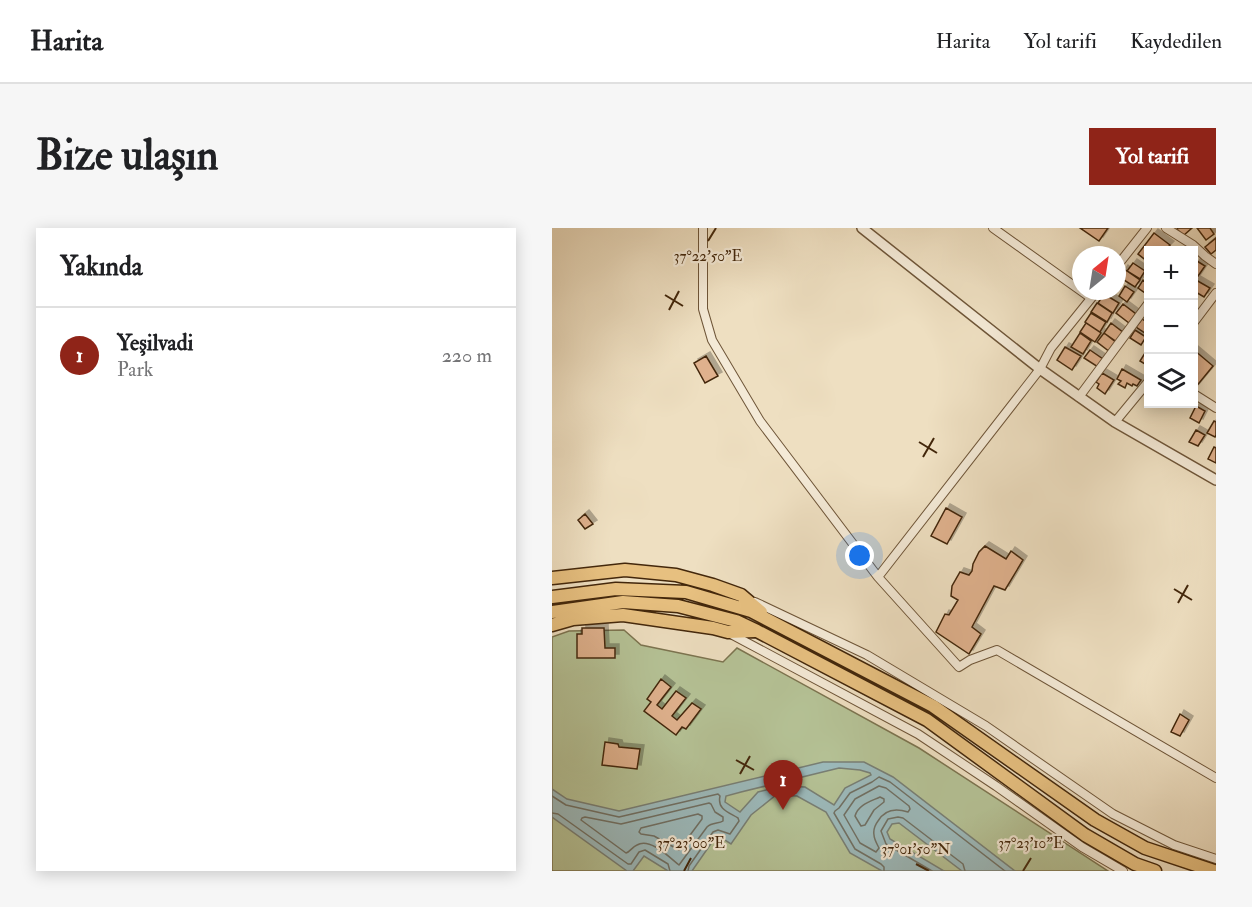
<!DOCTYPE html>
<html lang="tr">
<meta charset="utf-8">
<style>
body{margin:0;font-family:"IM FELL Double Pica",serif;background:#f6f6f6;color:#202124}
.controls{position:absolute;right:18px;top:18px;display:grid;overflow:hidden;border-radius:0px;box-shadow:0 3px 15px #0003}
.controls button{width:54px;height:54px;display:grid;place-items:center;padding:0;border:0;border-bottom:2px solid #e0e0e0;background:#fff;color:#202124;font:30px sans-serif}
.compass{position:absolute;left:520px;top:18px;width:54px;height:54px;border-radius:50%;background:#fff;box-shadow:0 3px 15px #0003;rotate:30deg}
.you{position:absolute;left:308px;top:328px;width:21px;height:21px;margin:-15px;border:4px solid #fff;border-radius:50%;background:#1a73e8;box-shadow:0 0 0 9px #1a73e833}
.badge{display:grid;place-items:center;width:39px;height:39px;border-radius:50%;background:#8f2418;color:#fff;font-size:20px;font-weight:700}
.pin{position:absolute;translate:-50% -50px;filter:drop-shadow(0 2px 3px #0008)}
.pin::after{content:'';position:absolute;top:32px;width:21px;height:18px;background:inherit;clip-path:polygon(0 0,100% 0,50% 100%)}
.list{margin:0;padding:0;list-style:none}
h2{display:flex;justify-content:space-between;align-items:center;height:78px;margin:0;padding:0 24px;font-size:26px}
h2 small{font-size:20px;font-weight:400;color:#757577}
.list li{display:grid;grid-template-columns:39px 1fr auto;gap:18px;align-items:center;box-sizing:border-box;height:96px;padding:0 24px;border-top:2px solid #e0e0e0}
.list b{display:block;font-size:22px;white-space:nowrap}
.list p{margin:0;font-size:20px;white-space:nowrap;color:#757577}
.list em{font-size:20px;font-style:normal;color:#757577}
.icon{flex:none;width:33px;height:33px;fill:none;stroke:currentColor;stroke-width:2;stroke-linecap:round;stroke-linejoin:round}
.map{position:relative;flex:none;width:664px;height:643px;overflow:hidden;border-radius:0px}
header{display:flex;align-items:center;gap:36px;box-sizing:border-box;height:84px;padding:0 30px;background:#fff;border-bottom:2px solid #e0e0e0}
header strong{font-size:28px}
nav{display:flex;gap:33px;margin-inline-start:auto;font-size:21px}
.intro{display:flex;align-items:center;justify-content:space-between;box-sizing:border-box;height:144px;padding:0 36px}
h1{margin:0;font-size:42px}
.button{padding:15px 27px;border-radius:0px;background:#8f2418;color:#fff;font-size:21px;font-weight:700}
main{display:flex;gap:36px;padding:0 36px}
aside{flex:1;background:#fff;border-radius:0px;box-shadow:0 3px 15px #0003}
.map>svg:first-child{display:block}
</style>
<header>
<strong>Harita</strong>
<nav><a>Harita</a><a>Yol tarifi</a><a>Kaydedilen</a></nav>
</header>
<div class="intro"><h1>Bize ulaşın</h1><a class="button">Yol tarifi</a></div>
<main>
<aside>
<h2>Yakında<small></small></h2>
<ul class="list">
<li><span class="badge">1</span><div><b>Yeşilvadi</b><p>Park</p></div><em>220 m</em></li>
</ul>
</aside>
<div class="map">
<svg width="664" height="643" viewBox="0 0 664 643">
<defs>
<filter id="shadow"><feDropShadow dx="4" dy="-4" stdDeviation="0" flood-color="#0004"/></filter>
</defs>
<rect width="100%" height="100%" fill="#eedfc1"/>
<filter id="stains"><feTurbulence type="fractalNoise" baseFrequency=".00333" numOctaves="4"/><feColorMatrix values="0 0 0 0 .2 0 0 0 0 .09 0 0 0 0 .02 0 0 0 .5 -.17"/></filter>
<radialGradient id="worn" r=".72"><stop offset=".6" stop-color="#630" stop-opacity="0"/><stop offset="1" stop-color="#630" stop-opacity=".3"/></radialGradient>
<!-- green -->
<path fill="#b5c296" stroke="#7c7450" stroke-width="1.5" d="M72 402 89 417 171 434 185 420 367 520 556 643H0V409L17 403Z"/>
<!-- water -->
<path fill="#9cbabc" stroke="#787f75" stroke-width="1.5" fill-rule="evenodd" d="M271 534H312L341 549 463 643H410L347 595 340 596 335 604 338 611 392 643H330L298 625 274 584 245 568 224 567 199 587 179 616 165 607 140 643H116L92 628 81 643H75L0 589V561L15 571 67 583ZM287 540 308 542 318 545 319 547 293 560 282 577 253 559 230 558 206 564 188 584 173 574 174 568 189 564Z"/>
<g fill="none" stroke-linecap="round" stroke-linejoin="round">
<!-- shore -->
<path stroke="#707064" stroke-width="1.5" d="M327 558 334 560 357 578 358 581 356 584C344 580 333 581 326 593 323 597 321 601 322 607 322 611 325 616 327 620L324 624 308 615 292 587 303 571Z
M0 568 14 577 67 589 166 566 168 568C165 581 176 584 186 590L187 593 178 606 166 602 161 604 137 638 136 643
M328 569 332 571V574L322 582 313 597 309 598 303 588C306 577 317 574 328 569Z
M157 575 159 576 163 584 171 589V593C167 596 160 594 155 599L127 637C118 630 98 609 85 617 80 619 78 624 74 625L29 592 30 590 33 589 69 596Z
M0 585 6 586 76 636H79L87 624 93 622 116 636 118 643
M146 586 150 588V591L127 622 102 608 89 606 87 604 89 600Z
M332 643V639L329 636 303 621 282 585 283 583 287 580 298 565 320 554 327 549 338 554 453 643
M380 643 334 616 329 603 336 591 346 589 351 590 411 636 413 643"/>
</g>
<!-- building -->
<path fill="#dfb18d" stroke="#43270b" stroke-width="1.5" filter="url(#shadow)" d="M528 0H556L547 13Z
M626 0H640L631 8 625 1Z
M645 0H658L662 6 654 12Z
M602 5 618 17 613 22H596V34L586 26Z
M664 10V22L659 26 653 19Z
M645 33 653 38 644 51 642 49V39Z
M581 35 593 43 588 51 575 43Z
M572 41 588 52 583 59 567 49Z
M591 52 596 56V67L586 60Z
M644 52 658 60 652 69 642 63V56Z
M573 58 582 64 575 74 567 68Z
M552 66 567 75 561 85 546 75Z
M545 75 560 85 555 94 539 84Z
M571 76 584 86 577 95 564 85Z
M539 85 554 94 548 104 533 94Z
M590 91 596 95V107L584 99Z
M534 95 549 105 543 114 528 104Z
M559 95 572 105 565 114 552 105Z
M583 102 594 109 589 117 578 110Z
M528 105 539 113 531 126 519 119Z
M552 105 565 115 558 124 545 114Z
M513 119 529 128 520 142 505 132Z
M538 122 551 131 546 139 532 130Z
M642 122 661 138 643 160 642 158Z
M593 125 596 127V138L588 133Z
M154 128 166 148 153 155 142 135Z
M570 141 589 152 585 158 581 156 580 158 575 155 573 160 566 156 569 153 565 151Z
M550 145 562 152 553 166 545 160 547 156 544 154Z
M644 178 653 183 647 195 638 190Z
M662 193 664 194V207L663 209 655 205Z
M644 202 653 207 646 218 637 214Z
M662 219 664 220V235L656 231Z
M394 280 410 289 395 316 379 308Z
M33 286 41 296 33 301 26 292Z
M433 318 454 331 459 323 471 332 453 362 442 358 420 399 429 406 417 426 384 404 393 386 397 387 406 372 399 368 400 358 408 344 417 347 420 343 421 336 427 324Z
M30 400H52L53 420H63V430H25V406H30Z
M109 451 119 459 105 477 110 481 124 463 134 470 120 488 125 492 140 475 149 481 134 501 130 499 124 507 92 483 99 474 95 471Z
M628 486 637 492 628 508 619 504Z
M53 514 66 516 67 519 88 521 85 541 50 537Z"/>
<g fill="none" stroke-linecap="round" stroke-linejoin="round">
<defs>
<path id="minor" d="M151 0V81L160 112 208 193 326 349 407 439 418 432 445 422 664 550
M441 0 539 70
M614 0 641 17 653 28 664 36
M565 38 595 0
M642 94 664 65
M642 166 664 180
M527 169 596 76
M563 194 596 154
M326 349 488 141 499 120 545 63
M203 374 315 427 434 498 561 586 622 617 664 631
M177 405 366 506 444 558 530 619 571 643"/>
<path id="tertiary" d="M310 0 488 141 563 194 664 252"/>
<path id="primary" d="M0 350 73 342 124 347 161 357 189 367 209 384
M0 369 64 361 134 364 199 383 381 478 543 592 593 620 662 643
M0 384 71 374 126 378 184 393 205 403 375 492 533 607 583 636 603 643
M0 397 21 391 71 387 161 400 176 404 203 403"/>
</defs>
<!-- minor casing -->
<use href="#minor" stroke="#6e5538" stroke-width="10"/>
<!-- tertiary casing -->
<use href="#tertiary" stroke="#6e5538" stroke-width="12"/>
<!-- primary casing -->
<use href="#primary" stroke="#43270b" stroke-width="15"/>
<!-- minor -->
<use href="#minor" stroke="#f4ead7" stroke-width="8"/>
<!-- tertiary -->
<use href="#tertiary" stroke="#f4ead7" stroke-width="9"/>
<!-- primary -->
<use href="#primary" stroke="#e7c080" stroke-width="12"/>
</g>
<!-- ticks -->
<path fill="none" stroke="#43270b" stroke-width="2" d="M156 13 164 0M113 67 131 78M117 82 127 63M367 214 385 225M371 229 382 210M622 361 640 372M626 375 636 357M184 532 202 542M188 546 198 528M364 636 377 643M132 643 139 630M471 643 479 630"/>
<g font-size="15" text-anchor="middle" fill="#43270b" stroke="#f4ead7" stroke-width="4.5" stroke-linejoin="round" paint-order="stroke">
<text x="156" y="33">37°22'50"E</text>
<text x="139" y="620">37°23'00"E</text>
<text x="479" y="620">37°23'10"E</text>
<text x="364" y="626">37°01'50"N</text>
</g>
<rect width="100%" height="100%" filter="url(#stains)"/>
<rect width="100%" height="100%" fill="url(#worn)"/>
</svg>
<div class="controls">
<button>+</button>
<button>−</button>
<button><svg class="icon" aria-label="layers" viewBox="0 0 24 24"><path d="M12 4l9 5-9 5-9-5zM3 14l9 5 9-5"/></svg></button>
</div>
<svg class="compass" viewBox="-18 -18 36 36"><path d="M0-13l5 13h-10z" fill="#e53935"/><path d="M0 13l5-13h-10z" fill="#757577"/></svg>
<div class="you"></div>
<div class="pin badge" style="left:231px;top:582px">1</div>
</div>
</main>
